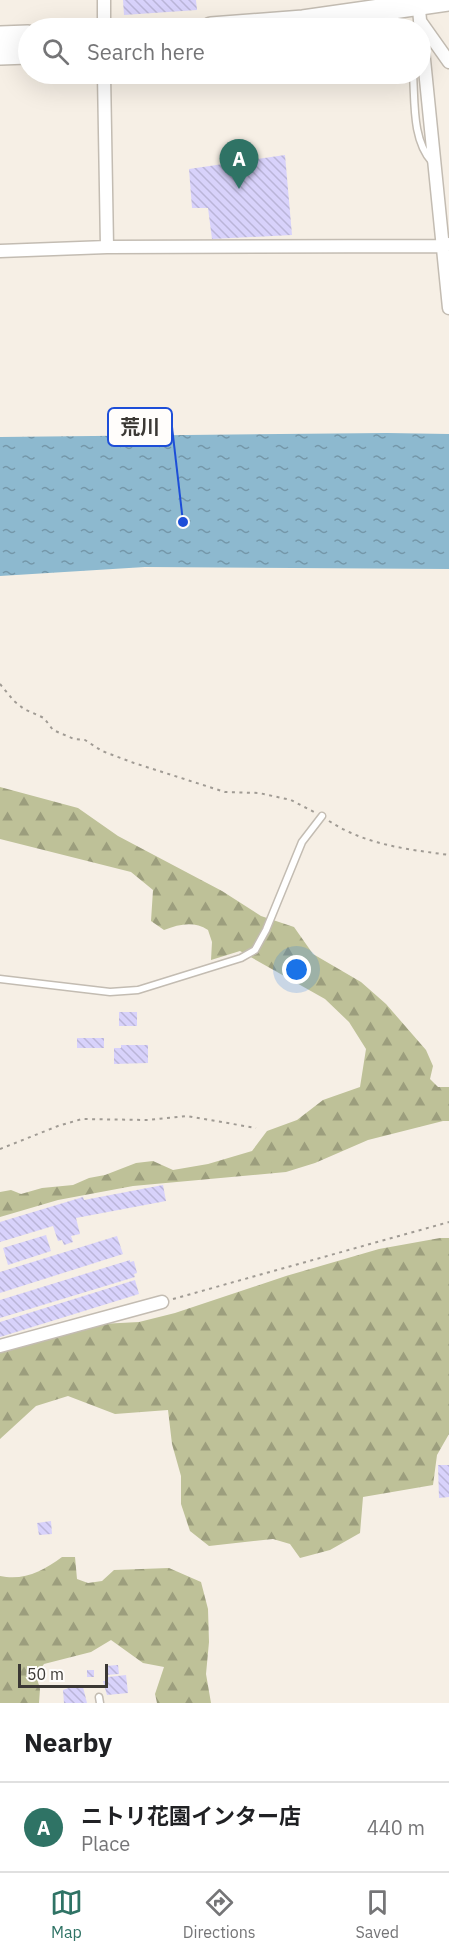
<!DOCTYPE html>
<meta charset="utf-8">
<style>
body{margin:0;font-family:"IBM Plex Sans","Noto Sans JP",sans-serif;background:#f6f6f6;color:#202124}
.scale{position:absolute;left:18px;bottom:15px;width:90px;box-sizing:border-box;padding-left:6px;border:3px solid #3b3834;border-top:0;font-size:16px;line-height:21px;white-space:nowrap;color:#3b3834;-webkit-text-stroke:4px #fffdfb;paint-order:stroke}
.you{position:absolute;left:297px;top:970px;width:21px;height:21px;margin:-15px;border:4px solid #fff;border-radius:50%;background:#1a73e8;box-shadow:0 0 0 9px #1a73e833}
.badge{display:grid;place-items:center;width:39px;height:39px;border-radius:50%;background:#2f7365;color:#fff;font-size:20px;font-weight:700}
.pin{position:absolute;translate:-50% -50px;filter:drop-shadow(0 2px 3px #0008)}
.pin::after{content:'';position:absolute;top:32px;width:21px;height:18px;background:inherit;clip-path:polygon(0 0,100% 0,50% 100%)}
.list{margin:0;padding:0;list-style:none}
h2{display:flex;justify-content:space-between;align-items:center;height:78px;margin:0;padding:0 24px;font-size:26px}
h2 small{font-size:20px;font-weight:400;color:#757577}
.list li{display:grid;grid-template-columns:39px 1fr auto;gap:18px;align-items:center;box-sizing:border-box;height:90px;padding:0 24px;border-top:2px solid #e0e0e0}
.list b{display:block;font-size:22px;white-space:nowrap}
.list p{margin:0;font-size:20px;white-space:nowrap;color:#757577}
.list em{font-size:20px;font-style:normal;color:#757577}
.icon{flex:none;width:33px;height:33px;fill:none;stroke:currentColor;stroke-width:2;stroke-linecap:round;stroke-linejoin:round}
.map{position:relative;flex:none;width:449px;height:1703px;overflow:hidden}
.search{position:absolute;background:#fff;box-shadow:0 6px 24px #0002;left:18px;right:18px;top:18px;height:66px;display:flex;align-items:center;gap:15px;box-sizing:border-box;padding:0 21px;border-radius:33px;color:#757577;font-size:22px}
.sheet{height:168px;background:#fff}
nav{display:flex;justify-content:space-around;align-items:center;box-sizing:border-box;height:84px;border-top:2px solid #e0e0e0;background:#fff;font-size:16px;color:#757577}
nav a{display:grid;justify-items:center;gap:3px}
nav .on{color:#2f7365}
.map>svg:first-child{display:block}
</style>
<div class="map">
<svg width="449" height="1703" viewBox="0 0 449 1703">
<defs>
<pattern id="forest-firs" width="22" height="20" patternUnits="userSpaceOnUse" patternTransform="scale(1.5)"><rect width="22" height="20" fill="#bec198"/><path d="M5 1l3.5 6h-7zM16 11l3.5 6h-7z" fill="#9c9e7d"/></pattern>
<pattern id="water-ripples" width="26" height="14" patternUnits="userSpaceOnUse" patternTransform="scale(1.5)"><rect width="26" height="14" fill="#8db9cf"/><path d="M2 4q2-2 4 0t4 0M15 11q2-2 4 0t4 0" fill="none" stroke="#7497a9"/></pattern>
<pattern id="building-back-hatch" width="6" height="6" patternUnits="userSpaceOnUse" patternTransform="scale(1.5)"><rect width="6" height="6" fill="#d8d2fb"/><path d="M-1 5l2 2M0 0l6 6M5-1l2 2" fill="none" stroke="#bab5d8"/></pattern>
</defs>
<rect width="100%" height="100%" fill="#f6efe5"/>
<!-- forest -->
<path fill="url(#forest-firs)" d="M0 787 78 808 118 836 222 891 261 916 294 927 313 954 361 982 386 1004 426 1050 433 1066 430 1079 438 1087H449V1121H443L368 1140 315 1163 286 1172 133 1186 58 1200 0 1217V1192L11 1190 21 1194 42 1188 73 1185 89 1178 105 1175 136 1163 153 1161 173 1170 208 1164 252 1151 267 1131 297 1120 323 1100 360 1087 366 1049 349 1022 325 999 240 951 211 960 212 942 208 930C194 921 180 924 164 930L151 921 153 890 131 872 0 839Z
M440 1238H449V1434L437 1455 433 1485 363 1497 360 1533 330 1550 300 1558 290 1544 273 1539 209 1546 190 1531 181 1504V1476L172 1444 168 1410 115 1414 68 1396 36 1406 0 1439V1353L101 1324 139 1322 175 1313 286 1276 379 1249Z
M62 1557H75L77 1579 88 1583 102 1581 114 1570 169 1568 201 1582 208 1609 209 1642 206 1674 211 1703H157L155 1694 164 1667 143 1663 111 1640 91 1652 44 1664 36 1675 40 1689 39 1703H0V1576C24 1581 43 1571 62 1557Z"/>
<!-- water -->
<path fill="url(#water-ripples)" d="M387 433 449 434V569L145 567 0 576V437Z"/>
<!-- building -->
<path fill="url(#building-back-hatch)" d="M123 0H196L197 10 124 15Z
M285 155 292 235 212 239 208 208H192L189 169Z
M119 1012H137V1026H119Z
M77 1038H104V1048H77Z
M121 1045H148V1063L114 1064V1048H121Z
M163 1185 166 1201 76 1218 80 1234 71 1236 73 1242 64 1245 62 1240 58 1241 53 1226 0 1242V1222L83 1197 84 1200Z
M46 1235 51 1251 8 1265 3 1248Z
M117 1236 123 1254 0 1293V1272Z
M130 1260V1262L134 1261 137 1273 134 1274 135 1277 0 1318V1300Z
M135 1280 139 1294 0 1337V1322Z
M438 1465H449V1497L439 1498Z
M51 1521 52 1534 39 1535 37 1523Z
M118 1665 119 1674 105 1675V1666Z
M87 1670H94V1677H87Z
M126 1675 128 1693 107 1695 103 1681H108V1677Z
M74 1686 75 1688 83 1687 87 1703H64L63 1690Z"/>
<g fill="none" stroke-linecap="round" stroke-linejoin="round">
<defs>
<path id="service" d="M413 74C415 102 412 140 432 162
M0 979 110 992 138 990 241 958 255 950 266 930 302 842 322 816
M99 1697 100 1703"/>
<path id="minor" d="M104 0V28
M418 0 449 308
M420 21 449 62
M104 74 107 247
M0 251 107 247 443 246 449 244
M0 1346 162 1302"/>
<path id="trunk" d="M211 28 303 21 449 0
M0 37 28 36
M0 54 28 53"/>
</defs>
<!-- service casing -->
<use href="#service" stroke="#c3bcb2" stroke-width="9"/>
<!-- minor casing -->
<use href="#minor" stroke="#c3bcb2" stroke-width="15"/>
<!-- trunk casing -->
<use href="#trunk" stroke="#c3bcb2" stroke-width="24"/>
<!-- path -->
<path stroke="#a09b94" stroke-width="2" stroke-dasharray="3 4.5" stroke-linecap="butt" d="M0 684 14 701 24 709 44 718 53 730 74 739 85 740 102 751 134 763 225 792 259 793 291 800 314 812
M329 821C366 845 406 849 449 855
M0 1149 58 1126 82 1119 148 1120 187 1116 256 1128
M173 1299 449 1222"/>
<!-- service -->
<use href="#service" stroke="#fff" stroke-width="6"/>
<!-- minor -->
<use href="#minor" stroke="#fff" stroke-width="12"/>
<!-- trunk -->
<use href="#trunk" stroke="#fff" stroke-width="21"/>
</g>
<!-- callouts -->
<path fill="none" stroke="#1d4ed8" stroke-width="2" d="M183 522L172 427"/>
<circle fill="#1d4ed8" stroke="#fffdfb" stroke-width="2" cx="183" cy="522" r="6"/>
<rect fill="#fffdfb" stroke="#1d4ed8" stroke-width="2" x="108" y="408" width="64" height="38" rx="6"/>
<g font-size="20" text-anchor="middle" font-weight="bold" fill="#3b3834">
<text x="140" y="434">荒川</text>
</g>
</svg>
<div class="scale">50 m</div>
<div class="you"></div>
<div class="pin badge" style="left:239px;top:189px">A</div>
<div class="search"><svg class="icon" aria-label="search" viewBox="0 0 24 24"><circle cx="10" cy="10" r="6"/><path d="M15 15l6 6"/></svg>Search here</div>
</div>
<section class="sheet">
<h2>Nearby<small></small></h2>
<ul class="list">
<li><span class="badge">A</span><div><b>ニトリ花園インター店</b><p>Place</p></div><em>440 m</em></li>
</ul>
</section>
<nav>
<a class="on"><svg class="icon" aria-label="map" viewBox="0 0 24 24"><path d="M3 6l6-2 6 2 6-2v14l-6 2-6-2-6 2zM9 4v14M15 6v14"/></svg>Map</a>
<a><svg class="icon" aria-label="directions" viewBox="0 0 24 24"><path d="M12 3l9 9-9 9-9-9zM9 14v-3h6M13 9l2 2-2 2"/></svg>Directions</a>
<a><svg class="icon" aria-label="saved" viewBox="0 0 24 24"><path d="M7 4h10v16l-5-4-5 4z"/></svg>Saved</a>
</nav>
